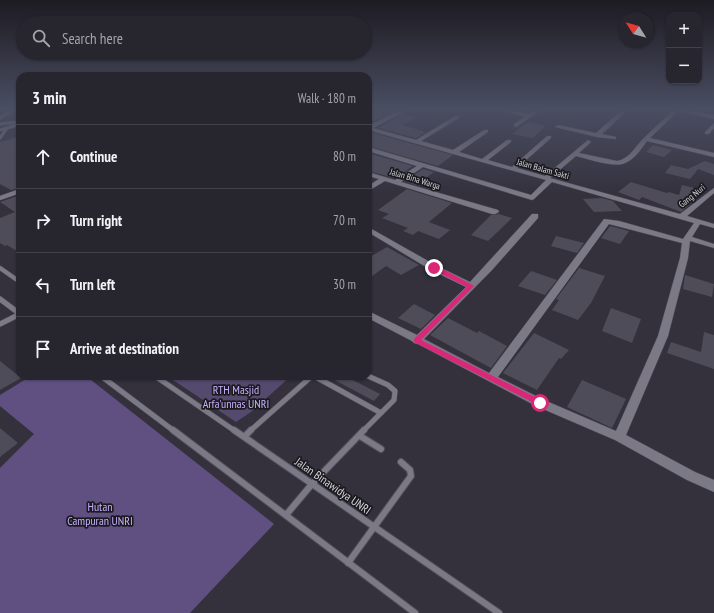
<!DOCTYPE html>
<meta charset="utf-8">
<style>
body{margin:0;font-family:"PT Sans Narrow",sans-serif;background:#2f2d36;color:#f1f3f6}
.controls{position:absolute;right:12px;top:12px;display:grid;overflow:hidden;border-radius:8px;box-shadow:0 1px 3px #0004}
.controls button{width:36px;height:36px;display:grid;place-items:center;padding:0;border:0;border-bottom:1px solid #43424a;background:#27252e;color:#f1f3f6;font:20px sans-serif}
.compass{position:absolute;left:618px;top:12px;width:36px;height:36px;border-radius:50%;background:#27252e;box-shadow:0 1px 3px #0004;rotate:307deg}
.stop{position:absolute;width:12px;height:12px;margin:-9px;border:3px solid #db2777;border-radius:50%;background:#fff}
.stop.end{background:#db2777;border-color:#fff;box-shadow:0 1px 4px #0008}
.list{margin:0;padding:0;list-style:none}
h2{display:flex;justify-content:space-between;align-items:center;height:52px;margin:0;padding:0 16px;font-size:17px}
h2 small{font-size:13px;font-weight:400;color:#a4a5aa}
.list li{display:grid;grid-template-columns:26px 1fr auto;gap:12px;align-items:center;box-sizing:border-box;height:64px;padding:0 16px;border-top:1px solid #43424a}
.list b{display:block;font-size:15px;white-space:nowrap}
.list em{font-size:13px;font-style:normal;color:#a4a5aa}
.icon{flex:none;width:22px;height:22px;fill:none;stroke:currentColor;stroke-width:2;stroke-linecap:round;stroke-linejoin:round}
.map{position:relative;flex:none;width:714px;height:613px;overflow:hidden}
.search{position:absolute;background:#27252e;box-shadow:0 1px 3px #0004;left:16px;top:16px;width:356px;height:44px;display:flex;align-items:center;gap:10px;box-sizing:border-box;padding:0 14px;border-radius:22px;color:#a4a5aa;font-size:15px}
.panel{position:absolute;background:#27252e;box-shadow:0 1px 3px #0004;left:16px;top:72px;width:356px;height:308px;border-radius:12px}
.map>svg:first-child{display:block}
</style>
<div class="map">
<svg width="714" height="613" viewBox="0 0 714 613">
<rect width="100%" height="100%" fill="#34313d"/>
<!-- green -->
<path fill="#544a6e" d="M167 376H291L251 412 236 422Z"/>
<!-- forest -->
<path fill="#605082" d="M31 376H86L274 524 190 613H0V468L34 434 0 406V395Z"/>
<!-- building -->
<path fill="#4f4c59" d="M368 108H380L394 112 375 121 368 119Z
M403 114 417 118 402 125 426 132 416 138 378 128Z
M528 122 546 126 533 138 512 134Z
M370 132 453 155 438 166 368 146V133Z
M20 136V188L11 190 0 184V142Z
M653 145 672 150 664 157 646 152Z
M368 153 413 166 395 178 368 171Z
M705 161 714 164V175L698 169 690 179 665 173 671 165 688 169Z
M423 169 434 172 416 185 404 181Z
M631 182 667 193 669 192 679 195 682 185 699 189 695 200 681 212 642 197 639 200 618 192Z
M407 189 452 203 429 222 450 230 439 239 418 231 413 235 403 231 408 228 382 218 389 214 378 210Z
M20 195V253L7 245 5 246 0 243V218L15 212 0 202Z
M602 198 613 201 622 211 594 212 583 199Z
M499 214 512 218 488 241 471 235 491 215Z
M610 226 629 231 620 244 601 238Z
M556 236 584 243 577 253 551 246Z
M387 247 419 265 401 275 386 266 368 279V258Z
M579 268 605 276 591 303 578 320 552 310 559 300 556 299Z
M531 271 557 280 545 295 518 286Z
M685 275 714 284 712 297 683 289Z
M414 304 435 315 421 329 398 318Z
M611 308 641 319 632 343 602 331Z
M448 318 477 333 479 331 507 346 491 368 430 335Z
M704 332 714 335V369L667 353 671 342 701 352Z
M534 333 569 350 561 359 559 358 537 390 503 373Z
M0 361 21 378 0 390Z
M327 376H345L380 394 374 401Z
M582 380 626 399 612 428 567 407Z
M0 428 18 443 0 457Z"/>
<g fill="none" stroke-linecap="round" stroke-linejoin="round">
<defs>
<path id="lane-far3" d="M0 118 17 108
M0 124 18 122
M0 130 20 124
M0 138 7 128"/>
<path id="lane-far2" d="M0 198 20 191
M0 268 20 282"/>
<path id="lane-far1" d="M0 299 20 314
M0 324 20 314
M101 376 174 431
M155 376 235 431
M314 376 381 413
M250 431 312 376
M363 431 394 400 395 391 388 385 368 376"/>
<path id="lane" d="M173 430 415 613
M234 430 499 613
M360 436 381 449
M244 437 251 430
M286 515 312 484 364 430
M348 563 411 476 410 470 401 462"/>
<path id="street" d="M405 108H412L373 128 416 140 455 116H459V118L421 141 453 150 484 130H488V132L459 152 482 159 507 140H511V142L488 160 512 167 547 136H551V138L517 168 545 176 588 140 591 142 579 153 617 161C630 159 636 145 645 137 654 128 664 119 674 110L667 108H676L714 115V119L678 111 650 138 714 153V157L647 141C641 149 635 159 625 163 615 168 588 159 576 156L550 178 680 214 714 188V193L687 216 714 224V228L700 224 692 237 714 244V248L690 241 688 258 668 336 626 435 695 472 714 480V492L687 480 615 440 536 406 418 344 414 343 412 341 368 318V311L417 335 466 287 431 270 368 232V227L437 266 470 282 532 214H538V218L492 270 424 339 489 373 604 219 619 221 683 239 694 223 552 182 534 199 532 200 423 167 401 182 498 210 499 212 495 214H492L385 181 368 191V186L379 179 368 176V172L395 180 417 166 368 151V147L531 195 546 180 368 130V126ZM609 224 682 243 680 258 658 336 616 431 544 400 498 377Z
M493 108H502L529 114 539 108H545L516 127 514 126V124L525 117Z
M624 108H630L602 134 616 137V139L597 137 555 127 558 125 596 133Z
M714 123V128L709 134H705V132Z"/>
</defs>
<!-- lane-far3 casing -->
<use href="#lane-far3" stroke="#504c57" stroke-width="3.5"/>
<!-- lane-far2 casing -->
<use href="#lane-far2" stroke="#504c57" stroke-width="5"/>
<!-- lane-far1 casing -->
<use href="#lane-far1" stroke="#504c57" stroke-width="6"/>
<!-- lane casing -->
<use href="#lane" stroke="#504c57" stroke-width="8"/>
<!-- street casing -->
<use href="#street" stroke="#504c57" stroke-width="1"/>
<!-- lane-far3 -->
<use href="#lane-far3" stroke="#7c7987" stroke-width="3"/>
<!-- lane-far2 -->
<use href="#lane-far2" stroke="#7c7987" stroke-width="4"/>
<!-- lane-far1 -->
<use href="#lane-far1" stroke="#7c7987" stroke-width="5"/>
<!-- lane -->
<use href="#lane" stroke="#7c7987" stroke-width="6"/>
<!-- street -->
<use href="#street" fill="#7c7987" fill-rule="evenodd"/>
</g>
<!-- sky -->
<linearGradient id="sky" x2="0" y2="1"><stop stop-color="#1d1b22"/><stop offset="0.56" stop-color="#4a4e62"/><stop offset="1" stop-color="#4a4e62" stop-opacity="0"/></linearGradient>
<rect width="714" height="194" fill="url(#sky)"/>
<!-- route -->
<path fill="#db2777" d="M432 266H437L474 286 421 340 543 401V405H538L414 342V339L467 287 432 269Z"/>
<g text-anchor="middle" stroke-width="3.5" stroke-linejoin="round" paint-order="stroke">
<!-- far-street labels -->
<g font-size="9" fill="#d5d3db" stroke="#1b1a1f">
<text transform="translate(543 169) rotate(16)" y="3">Jalan Balam Sakti</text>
<text transform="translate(415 179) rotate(17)" y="3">Jalan Bina Warga</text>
<text transform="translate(692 196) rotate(-39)" y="3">Gang Nuri</text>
</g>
<!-- near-park labels -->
<g font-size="12" fill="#c6affd" stroke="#1b1a1f">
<text x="236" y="394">RTH Masjid<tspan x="236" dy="14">Arfa'unnas UNRI</tspan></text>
<text x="100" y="511">Hutan<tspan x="100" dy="14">Campuran UNRI</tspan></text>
</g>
<!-- near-street labels -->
<g font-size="12" fill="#d5d3db" stroke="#1b1a1f">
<text transform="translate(333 486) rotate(35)" y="4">Jalan Binawidya UNRI</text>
</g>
</g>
</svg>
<div class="controls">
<button>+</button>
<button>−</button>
</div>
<svg class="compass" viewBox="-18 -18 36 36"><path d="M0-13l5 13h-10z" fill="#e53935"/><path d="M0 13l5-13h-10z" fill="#a4a5aa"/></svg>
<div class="stop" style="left:540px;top:403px"></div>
<div class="stop end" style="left:434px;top:268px"></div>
<div class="search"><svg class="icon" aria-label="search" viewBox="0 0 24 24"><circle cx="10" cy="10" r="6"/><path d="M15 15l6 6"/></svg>Search here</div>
<section class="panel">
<h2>3 min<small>Walk · 180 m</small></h2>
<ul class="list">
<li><svg class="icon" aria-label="ahead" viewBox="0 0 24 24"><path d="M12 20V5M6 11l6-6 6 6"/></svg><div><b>Continue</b></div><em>80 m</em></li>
<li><svg class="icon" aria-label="right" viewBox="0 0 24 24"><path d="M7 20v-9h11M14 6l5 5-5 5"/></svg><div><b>Turn right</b></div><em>70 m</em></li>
<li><svg class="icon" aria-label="left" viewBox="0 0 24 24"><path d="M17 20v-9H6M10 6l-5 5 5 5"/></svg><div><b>Turn left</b></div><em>30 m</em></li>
<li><svg class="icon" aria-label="arrive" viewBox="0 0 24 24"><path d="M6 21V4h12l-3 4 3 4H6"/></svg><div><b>Arrive at destination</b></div></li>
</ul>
</section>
</div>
